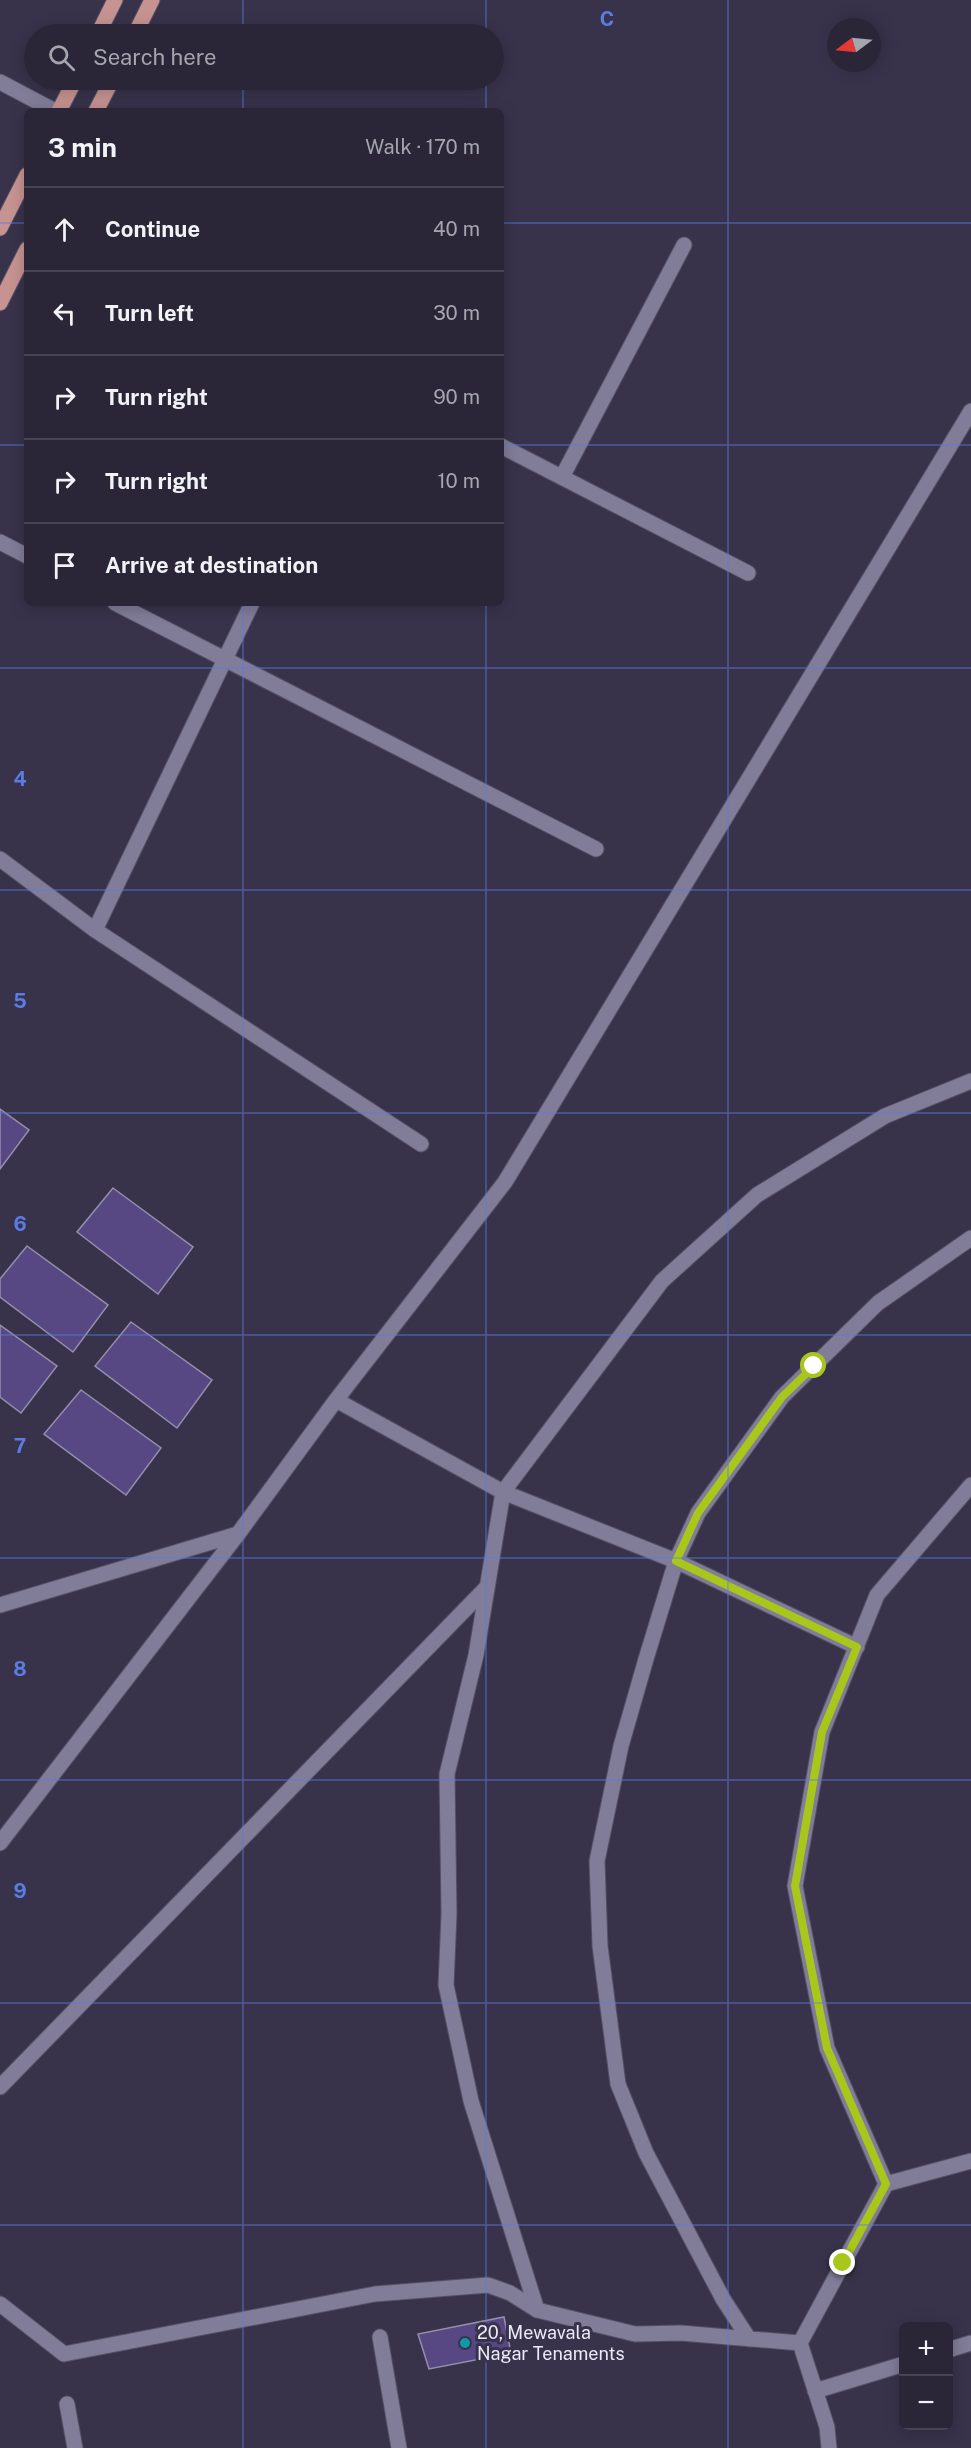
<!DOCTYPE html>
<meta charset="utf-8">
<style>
body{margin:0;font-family:"Public Sans",sans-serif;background:#363243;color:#f1f3f6}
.controls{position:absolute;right:18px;bottom:18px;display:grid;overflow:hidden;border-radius:9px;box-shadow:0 3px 15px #0003}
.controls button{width:54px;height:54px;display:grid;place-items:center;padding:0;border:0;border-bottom:2px solid #464353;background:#2a2638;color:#f1f3f6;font:30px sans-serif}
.compass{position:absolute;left:827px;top:18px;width:54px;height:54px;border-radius:50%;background:#2a2638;box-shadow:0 3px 15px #0003;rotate:254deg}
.stop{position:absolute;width:18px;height:18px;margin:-14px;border:4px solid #a9c71b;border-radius:50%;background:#fff}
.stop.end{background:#a9c71b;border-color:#fff;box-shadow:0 2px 6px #0008}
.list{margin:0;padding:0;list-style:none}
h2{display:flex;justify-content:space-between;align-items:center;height:78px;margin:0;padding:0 24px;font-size:26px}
h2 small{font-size:20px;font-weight:400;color:#a5a5ae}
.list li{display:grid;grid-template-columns:39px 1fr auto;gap:18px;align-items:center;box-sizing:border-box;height:84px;padding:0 24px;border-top:2px solid #464353}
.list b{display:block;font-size:22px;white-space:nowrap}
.list em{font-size:20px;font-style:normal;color:#a5a5ae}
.icon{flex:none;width:33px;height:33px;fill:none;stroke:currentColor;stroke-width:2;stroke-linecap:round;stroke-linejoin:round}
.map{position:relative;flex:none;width:971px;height:2448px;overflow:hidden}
.search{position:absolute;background:#2a2638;box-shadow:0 3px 15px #0003;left:24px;top:24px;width:480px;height:66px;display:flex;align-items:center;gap:15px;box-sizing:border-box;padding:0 21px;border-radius:33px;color:#a5a5ae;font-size:22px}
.panel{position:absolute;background:#2a2638;box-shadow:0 3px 15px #0003;left:24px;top:108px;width:480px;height:498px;border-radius:9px}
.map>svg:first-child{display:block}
</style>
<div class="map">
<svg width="971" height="2448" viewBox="0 0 971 2448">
<rect width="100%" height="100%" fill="#38334b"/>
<!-- building -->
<path fill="#574883" stroke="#948fac" stroke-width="1.5" d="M0 1109 29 1130 0 1169Z
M113 1188 193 1247 158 1294 77 1232Z
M27 1246 108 1305 73 1352 0 1297V1279Z
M131 1322 212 1380 177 1428 95 1366Z
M0 1325 57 1366 21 1413 0 1397Z
M81 1390 161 1448 126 1495 44 1434Z
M504 2317 511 2353 429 2369 418 2334Z"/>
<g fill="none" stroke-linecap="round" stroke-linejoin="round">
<defs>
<path id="minor" d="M0 82 55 111
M501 446 748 573
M562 477 684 245
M0 542 27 556
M115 603 596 849
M252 603 95 930 421 1144
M0 859 95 930
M336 1400 503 1492 676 1561 857 1647
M0 1605 238 1534
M0 1843 238 1534 336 1400 505 1182 971 411
M0 2087 487 1587
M886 2184 827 2048 795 1886 822 1732 877 1595 971 1485
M0 2304 64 2354 375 2294 488 2285 510 2293 537 2310 635 2334 681 2333 800 2343
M537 2310 471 2101 446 1985 449 1914 447 1774 476 1655 503 1492 662 1281 757 1195 885 1116 971 1081
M380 2337 399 2448
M749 2339 723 2299 646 2153 618 2084 600 1946 597 1861 621 1746 646 1659 676 1561 698 1513 782 1397 878 1303 971 1238
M948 2350 971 2343
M815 2391 904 2364
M67 2404 75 2448
M829 2448 827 2427 800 2343 886 2184 971 2161"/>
<path id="major" d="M98 34 115 0
M135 34 152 0
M59 111 75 80
M96 111 112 80
M0 228 27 175
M0 303 27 249"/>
</defs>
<!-- minor casing -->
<use href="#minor" stroke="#545064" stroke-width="17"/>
<!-- major casing -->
<use href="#major" stroke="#545064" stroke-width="17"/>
<!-- minor -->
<use href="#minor" stroke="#817c98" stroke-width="15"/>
<!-- major -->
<use href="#major" stroke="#c69391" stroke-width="15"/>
</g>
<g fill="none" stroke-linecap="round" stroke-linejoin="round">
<!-- route -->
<path stroke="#a9c71b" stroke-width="8" d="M814 1366 782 1397 698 1513 676 1561 857 1647 822 1732 795 1886 827 2048 886 2184 843 2263"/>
</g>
<!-- grid -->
<path fill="none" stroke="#5b7ce2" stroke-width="1.5" stroke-opacity="0.55" d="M243 0V34M486 0V34M728 0V2448M243 80V111M486 80V111M0 223H27M501 223H971M0 445H27M501 445H971M243 603V2448M486 603V2448M0 668H971M0 890H971M0 1113H971M0 1335H971M0 1558H971M0 1780H971M0 2003H971M0 2225H971"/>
<!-- markers -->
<circle fill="#0f9aa8" stroke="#38334b" stroke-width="2" cx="465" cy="2343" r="6"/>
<g text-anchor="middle" stroke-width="6" stroke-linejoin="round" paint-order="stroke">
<!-- poi labels -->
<g font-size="18" fill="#ebe8f8" stroke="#38334b" text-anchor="start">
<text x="477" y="2339">20, Mewavala<tspan x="477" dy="21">Nagar Tenaments</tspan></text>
</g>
</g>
<g font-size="20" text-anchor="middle" font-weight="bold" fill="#5b7ce2" stroke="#38334b" stroke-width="6" stroke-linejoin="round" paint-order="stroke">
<text x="607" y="26">C</text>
<text x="20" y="786">4</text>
<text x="20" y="1008">5</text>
<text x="20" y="1231">6</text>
<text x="20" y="1453">7</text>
<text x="20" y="1676">8</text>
<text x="20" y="1898">9</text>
</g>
</svg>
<div class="controls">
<button>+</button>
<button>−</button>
</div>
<svg class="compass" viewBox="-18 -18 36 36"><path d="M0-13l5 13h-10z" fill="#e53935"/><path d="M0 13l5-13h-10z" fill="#a5a5ae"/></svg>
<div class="stop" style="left:814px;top:1366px"></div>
<div class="stop end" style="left:843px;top:2263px"></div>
<div class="search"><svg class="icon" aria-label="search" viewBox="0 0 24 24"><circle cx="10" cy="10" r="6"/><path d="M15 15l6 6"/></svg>Search here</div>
<section class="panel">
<h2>3 min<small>Walk · 170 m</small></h2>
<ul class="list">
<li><svg class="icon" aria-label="ahead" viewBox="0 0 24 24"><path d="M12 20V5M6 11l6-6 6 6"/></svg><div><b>Continue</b></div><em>40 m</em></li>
<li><svg class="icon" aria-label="left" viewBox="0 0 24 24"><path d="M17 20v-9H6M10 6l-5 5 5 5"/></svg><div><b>Turn left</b></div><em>30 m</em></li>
<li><svg class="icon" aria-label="right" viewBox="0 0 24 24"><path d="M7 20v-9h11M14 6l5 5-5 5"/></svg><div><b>Turn right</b></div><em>90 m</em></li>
<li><svg class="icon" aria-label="right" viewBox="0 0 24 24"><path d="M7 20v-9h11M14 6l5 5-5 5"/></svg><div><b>Turn right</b></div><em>10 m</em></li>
<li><svg class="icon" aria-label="arrive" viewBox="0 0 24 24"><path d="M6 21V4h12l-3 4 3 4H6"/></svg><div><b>Arrive at destination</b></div></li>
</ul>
</section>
</div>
